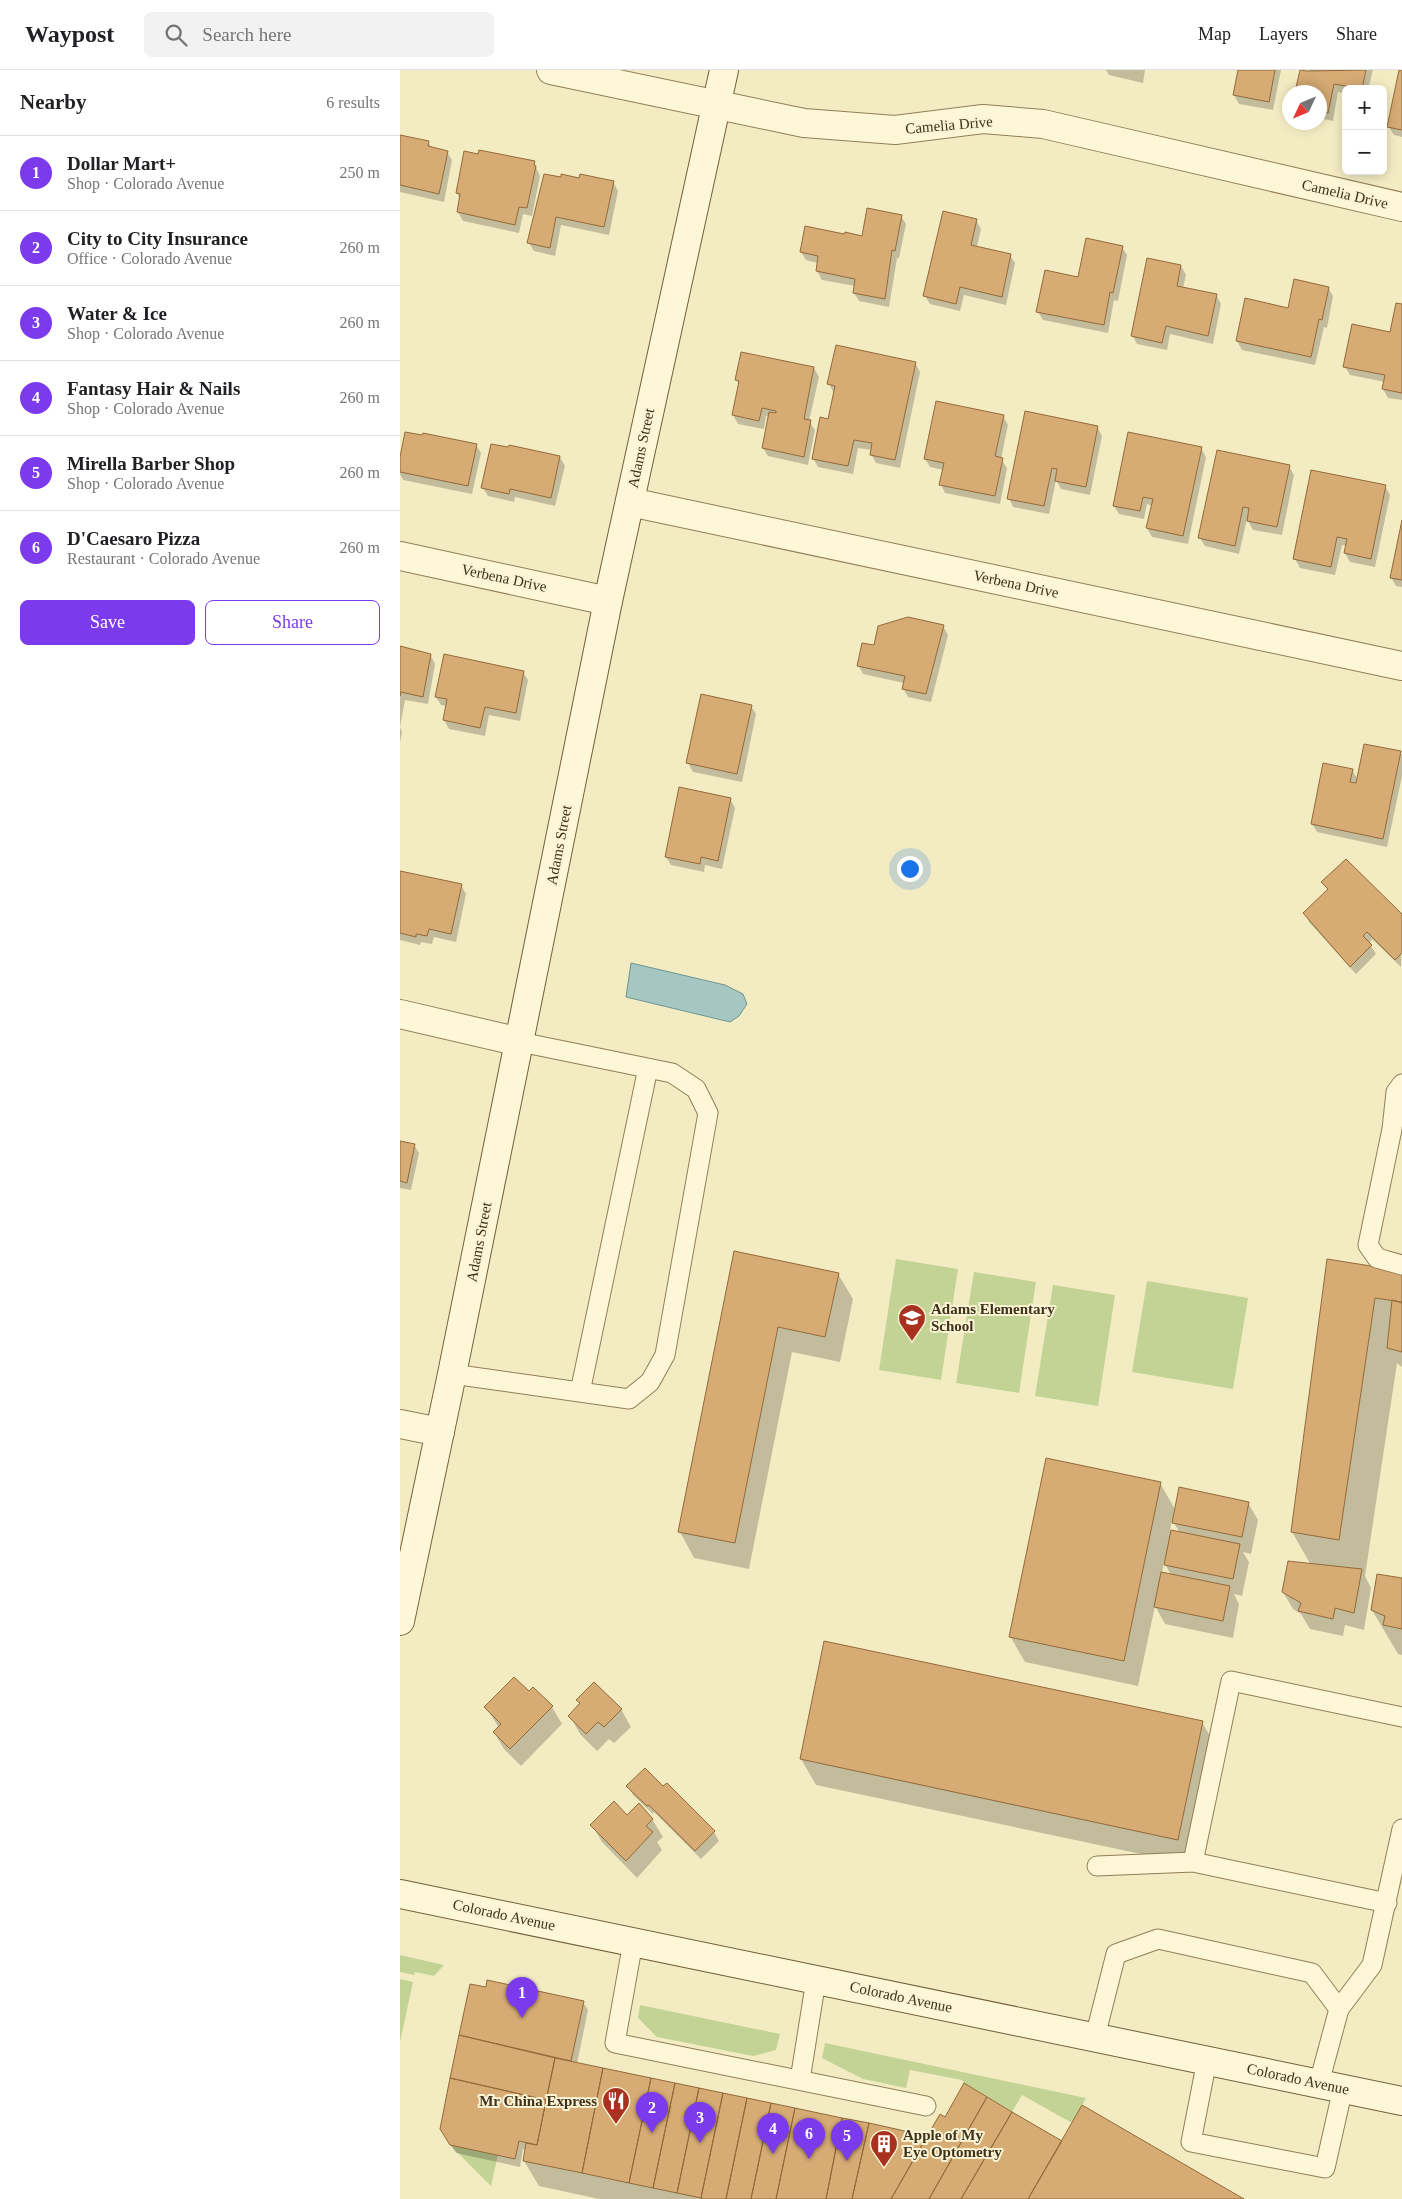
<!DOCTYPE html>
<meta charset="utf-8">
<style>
body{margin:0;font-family:"Times New Roman",serif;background:#f2f2f2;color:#202124}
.controls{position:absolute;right:15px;top:15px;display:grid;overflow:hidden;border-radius:8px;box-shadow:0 2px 12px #0003}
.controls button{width:45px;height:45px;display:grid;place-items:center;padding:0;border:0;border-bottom:1px solid #e0e0e0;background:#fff;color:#202124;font:25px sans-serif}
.compass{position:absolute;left:882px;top:15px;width:45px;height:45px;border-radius:50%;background:#fff;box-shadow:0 2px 12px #0003;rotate:226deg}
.you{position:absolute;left:509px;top:798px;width:18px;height:18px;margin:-12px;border:4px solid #fff;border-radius:50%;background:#1a73e8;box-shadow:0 0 0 8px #1a73e833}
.badge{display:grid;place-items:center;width:32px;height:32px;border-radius:50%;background:#7c3aed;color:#fff;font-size:16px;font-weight:700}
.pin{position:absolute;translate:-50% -41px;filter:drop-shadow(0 1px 2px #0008)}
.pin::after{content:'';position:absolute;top:26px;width:18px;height:15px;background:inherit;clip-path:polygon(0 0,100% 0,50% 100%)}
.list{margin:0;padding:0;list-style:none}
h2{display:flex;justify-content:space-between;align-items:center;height:65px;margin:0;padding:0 20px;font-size:21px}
h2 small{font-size:16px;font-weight:400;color:#757577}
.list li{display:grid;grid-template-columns:32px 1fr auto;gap:15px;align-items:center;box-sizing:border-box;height:75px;padding:0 20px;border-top:1px solid #e0e0e0}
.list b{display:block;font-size:19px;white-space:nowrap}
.list p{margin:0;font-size:16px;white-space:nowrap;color:#757577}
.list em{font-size:16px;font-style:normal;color:#757577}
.actions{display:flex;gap:10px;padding:15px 20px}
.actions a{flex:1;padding:11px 0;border:1px solid #7c3aed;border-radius:8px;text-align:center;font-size:18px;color:#7c3aed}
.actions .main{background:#7c3aed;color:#fff}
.icon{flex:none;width:28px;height:28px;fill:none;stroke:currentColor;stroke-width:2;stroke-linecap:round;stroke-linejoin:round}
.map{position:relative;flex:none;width:1002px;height:2129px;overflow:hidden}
header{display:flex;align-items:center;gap:30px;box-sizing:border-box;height:70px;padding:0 25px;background:#fff;border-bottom:1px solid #e0e0e0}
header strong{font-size:24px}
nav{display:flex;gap:28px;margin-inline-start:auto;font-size:18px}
.search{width:350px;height:45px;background:#f2f2f2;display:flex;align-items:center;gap:12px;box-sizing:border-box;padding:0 18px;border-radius:8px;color:#757577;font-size:19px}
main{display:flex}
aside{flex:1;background:#fff}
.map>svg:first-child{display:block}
</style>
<header>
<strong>Waypost</strong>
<div class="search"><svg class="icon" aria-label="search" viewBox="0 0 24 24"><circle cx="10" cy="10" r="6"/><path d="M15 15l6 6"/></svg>Search here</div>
<nav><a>Map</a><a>Layers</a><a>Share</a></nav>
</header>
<main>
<aside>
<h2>Nearby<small>6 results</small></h2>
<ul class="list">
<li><span class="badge">1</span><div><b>Dollar Mart+</b><p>Shop · Colorado Avenue</p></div><em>250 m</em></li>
<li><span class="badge">2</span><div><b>City to City Insurance</b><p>Office · Colorado Avenue</p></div><em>260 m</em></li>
<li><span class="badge">3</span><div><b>Water &amp; Ice</b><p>Shop · Colorado Avenue</p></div><em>260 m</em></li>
<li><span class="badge">4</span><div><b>Fantasy Hair &amp; Nails</b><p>Shop · Colorado Avenue</p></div><em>260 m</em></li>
<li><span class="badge">5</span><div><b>Mirella Barber Shop</b><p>Shop · Colorado Avenue</p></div><em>260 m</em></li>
<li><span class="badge">6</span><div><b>D'Caesaro Pizza</b><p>Restaurant · Colorado Avenue</p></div><em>260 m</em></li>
</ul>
<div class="actions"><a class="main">Save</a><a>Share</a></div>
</aside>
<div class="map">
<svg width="1002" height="2129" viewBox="0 0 1002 2129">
<rect width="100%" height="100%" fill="#f3ecc3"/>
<!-- green -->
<path fill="#c3d395" d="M496 1189 558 1199 541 1310 479 1300Z
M574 1202 636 1212 619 1323 556 1313Z
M747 1211 848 1228 833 1319 732 1302Z
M653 1215 715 1225 698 1336 635 1326Z
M0 1885 44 1895 34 1906 15 1902 14 1905 0 1902Z
M0 1909 13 1912 0 1972Z
M240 1935 380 1964 376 1980 353 1986 257 1967 238 1948Z
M425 1973 686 2028 672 2053 622 2025 612 2042 564 2013 562 2010 510 2000 506 2018 463 2009 422 1988Z
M50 2075 98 2085 91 2116Z"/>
<!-- water -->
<path fill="#a6c6c1" stroke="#6b9691" d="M231 893 325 915 343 924 347 934 339 946 330 952 226 927Z"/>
<!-- shadow -->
<path fill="#0003" fill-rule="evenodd" d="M706 0H745L743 13 709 5Z
M839 0H881L873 40 839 34 834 25Z
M909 0H973L968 19H946V24L938 22 933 51 919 48V22H896L901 1 908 3Z
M1000 0H1002V67L994 65 989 57Z
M0 66 28 72 32 78 47 82 52 90 44 132 0 122Z
M134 93 140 106 132 146 123 144 119 163 63 151 58 142 60 129 57 123Z
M180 109 213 112 218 121 209 165 161 155 155 186 134 181 129 173Z
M501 146 506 154 499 188H497L489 237 459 231 454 223 455 216 422 210 417 201 418 193 406 190 401 182 463 167Z
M576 150 581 159 577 177 610 185 615 193 606 235 564 225 560 241 530 234 525 226Z
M722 177 727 185 718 231 714 230 708 263 643 250 638 242Z
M781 196 786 205 783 218 816 225 821 234 813 274 770 264 767 280 737 274 732 265Z
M928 218 933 226 927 258 924 257 915 295 842 280 837 271 889 239Z
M1002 236V330L988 328 983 319 985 312 950 305 945 297 991 263Z
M515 293 520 302 500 398 476 393 471 384 472 380 458 378 453 404 418 397 413 388 428 351 434 323 429 314Z
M414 298 419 307 409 351 415 360 408 395 368 386 363 378 370 347 366 346 364 359 338 354 333 345 340 315 336 310Z
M603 346 608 355 601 389 607 398 600 434 545 423 541 415 544 400 530 397 525 389Z
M697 357 702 366 690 425 661 419 656 410 649 444 613 437 609 428Z
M76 375 81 383 72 424 3 410 0 404V394Z
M801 378 806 387 788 474 752 467 747 458 752 436 747 434 744 449 719 444 714 436Z
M160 387 165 396 155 436 115 427 114 432 88 426 83 418Z
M889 396 894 405 882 465 853 460 847 449 839 484 805 476 800 468Z
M985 416 990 425 975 497 950 492 945 483 947 476 942 475 935 505 900 498 895 489Z
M1002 456V517L996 516 991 507Z
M543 556 548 565 531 632 508 627 503 618 504 613 463 604 459 596 475 577Z
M0 579 31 586 35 594 28 634 5 630 0 657Z
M123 602 128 610 120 651 89 645 85 666 49 659 44 650 47 636 41 635 36 627Z
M351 636 356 644 342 712 293 702 288 693Z
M0 657 2 662 0 673Z
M1000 682 1002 685V706L987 777 917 762 912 754 952 700 958 710Z
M330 729 335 738 322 799 305 795 304 802 271 795 266 787Z
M0 802 61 815 66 824 56 872 34 867 32 874 21 872 20 875 0 870Z
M923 812 1002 845 1001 897 972 869 969 873 976 884 956 904 909 852 905 843 928 820Z
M0 1072 14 1075 19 1083 11 1120 0 1118Z
M335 1182 438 1204 453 1229 440 1292 392 1282 349 1499 294 1488 280 1462Z
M929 1191 1002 1202V1297L997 1293 965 1506 971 1518 964 1560 945 1555 943 1566 910 1559 901 1544 893 1539 883 1522 911 1495 892 1462Z
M760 1413 776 1441 848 1433 858 1450 851 1484 843 1482 849 1492 842 1526 834 1524 839 1534 833 1568 765 1554 755 1536 738 1616 625 1592 610 1566ZM772 1450 780 1463 770 1461ZM764 1492 771 1505 762 1503Z
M1002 1509V1585L998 1584 972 1540Z
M425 1572 802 1652 817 1678 793 1795 416 1715 401 1689Z
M133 1619 152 1637 162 1654 121 1696 104 1679 94 1662 99 1658 86 1637 129 1623Z
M178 1630 221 1639 231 1657 214 1673 209 1669 197 1681 180 1664 170 1646 181 1635Z
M267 1714 314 1762 319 1771 301 1789 254 1742 253 1744 233 1725 228 1716 263 1718Z
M227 1747 252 1749 263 1767 257 1772 262 1780 237 1808 202 1772 192 1755Z
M71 1915 183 1932 188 1940 177 1994 528 2068 662 2072 842 2129H199L139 2116 124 2091 126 2080 123 2079 120 2097 56 2083 41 2059Z"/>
<!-- building -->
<path fill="#d6ab74" stroke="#936a39" d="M838 0H875L869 32 833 25Z
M900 0 907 1 966 0 962 19 934 14 928 43 919 41V22H895Z
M999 0H1002V60L987 57Z
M0 65 29 71 28 76 48 81 39 124 0 115Z
M79 80 135 91 134 95 136 96 127 138 119 137 115 155 57 142 60 124 56 123 64 81 78 84Z
M144 104 161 107V104L179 108 180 104 214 111 204 157 156 147 150 178 127 173Z
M467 138 502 145 495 181 492 180 485 229 453 223 455 209 416 201 418 186 400 182 405 156 444 164 445 162 462 166Z
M543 141 577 149 571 175 611 184 602 227 560 217 556 234 523 226Z
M686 168 723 176 713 223 710 222 704 255 636 242 645 200 678 207Z
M747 188 781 195 777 216 817 224 808 266 766 256 762 273 731 266Z
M894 209 929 217 922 250 919 249 911 287 836 271 845 228 888 238Z
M996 233 1002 234V323L982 319 985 305 943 297 952 254 990 262Z
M436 275 516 292 495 390 470 385 472 373 454 370 448 396 412 389 420 347 428 349 435 316 427 314Z
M341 282 414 297 404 349 411 350 404 387 362 378 369 342 376 343V341L362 338 359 351 332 345 339 311 335 310Z
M536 331 604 345 595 386 603 388 595 426 539 415 544 393 524 389Z
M625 341 698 356 686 417 655 411 657 399 652 398 644 436 607 429Z
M5 362 22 365 23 363 77 374 68 416 0 402V387Z
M728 362 802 377 783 466 746 458 753 429 743 427 740 441 713 436Z
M91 374 108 377 109 375 160 386 151 428 110 419 109 424 81 418Z
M817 380 890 395 877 457 847 451 849 438 843 437 835 476 798 468Z
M911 400 986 415 971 489 944 483 947 469 937 467 931 497 893 489Z
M1002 450V510L990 508Z
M508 547 544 555 526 624 502 619 505 606 457 596 462 573 474 575 478 556Z
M0 576 31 584 23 627 1 622 0 626Z
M44 584 124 601 116 643 85 637 80 658 43 650 47 629 35 627Z
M301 624 352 635 337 704 286 693Z
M964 674 1001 681 983 769 911 754 923 693 953 699 950 712 956 713Z
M279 717 331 728 318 791 301 787 300 794 265 787Z
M946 789 1002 844V883L995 890 967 862 963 866 972 875 950 897 903 843 928 819 921 812Z
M0 801 62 814 51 864 29 859 27 866 16 864V867L0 863Z
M0 1071 15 1074 7 1113 0 1111Z
M334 1181 439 1203 425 1267 378 1257 335 1473 278 1462Z
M927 1189 1002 1201V1232L975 1228 939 1470 891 1462Z
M992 1230 1002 1233V1282L987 1278Z
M646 1388 761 1412 724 1591 609 1567Z
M779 1417 849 1432 842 1467 772 1453Z
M771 1460 840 1474 833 1509 764 1495Z
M888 1491 962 1499 954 1543 935 1538 933 1549 898 1541 901 1533 882 1522Z
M761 1502 830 1516 823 1551 754 1537Z
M977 1504 1002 1508V1559L983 1555 985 1546 971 1540Z
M424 1571 803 1651 778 1770 400 1689Z
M114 1607 129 1621 133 1617 153 1636 110 1679 93 1662 101 1654 84 1637Z
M194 1612 222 1639 204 1657 198 1652 186 1664 168 1646 180 1633 176 1630Z
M245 1698 263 1716 267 1713 315 1761 295 1781 249 1735 247 1736 226 1716Z
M214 1731 227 1745 239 1733 253 1749 246 1756 253 1762 226 1791 190 1755Z
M87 1910 184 1931 171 1991 59 1965 70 1914 86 1917Z
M59 1965 155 1988 146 2030 50 2008Z
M155 1988 203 1998 182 2103 123 2091 126 2073 137 2075Z
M203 1998 251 2008 229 2113 182 2103Z
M50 2008 146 2030 137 2075 119 2071 115 2089 50 2075 40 2059Z
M251 2008 275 2013 253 2118 229 2113Z
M275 2013 299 2018 277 2123 253 2118Z
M564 2013 587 2027 529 2129H491L540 2044 545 2047Z
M299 2018 323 2023 301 2128 277 2123Z
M323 2023 347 2028 326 2129H304L301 2128Z
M587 2027 612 2042 561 2129H529Z
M347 2028 371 2033 351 2129H326Z
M371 2033 395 2038 376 2129H351Z
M682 2035 844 2129H628Z
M395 2038 442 2048 426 2129H376Z
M612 2042 662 2071 628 2129H561Z
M442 2048 469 2053 452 2129H426Z
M469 2053 527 2066 491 2129H452Z"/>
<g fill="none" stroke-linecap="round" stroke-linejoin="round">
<defs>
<path id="lane" d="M1002 1014 996 1022 992 1059 968 1175 977 1188 1002 1195
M52 1304 229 1329 250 1312 265 1285 308 1043 296 1019 272 1003 120 972
M180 1322 248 998
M697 1796 793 1792
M987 1833 793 1792 831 1611 1002 1647
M233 1872 215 1973 526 2036
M695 1967 716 1884 758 1869 912 1903 939 1939
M807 1990 791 2072 925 2098 943 2018
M400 2010 416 1910
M919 2013 939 1939 972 1895 1002 1759"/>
<path id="street" d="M151 0 404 53 495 60 583 49 643 54 1002 137
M230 432 1002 596
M0 486 208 531
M0 944 120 972
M0 1354 40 1362"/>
<path id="secondary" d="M0 1551 52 1304 208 531 324 0
M0 1824 1002 2031"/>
</defs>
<!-- lane casing -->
<use href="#lane" stroke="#917e57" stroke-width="21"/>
<!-- street casing -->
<use href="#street" stroke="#917e57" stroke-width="30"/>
<!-- secondary casing -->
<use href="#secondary" stroke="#725f3a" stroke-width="30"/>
<!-- lane -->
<use href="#lane" stroke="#fdf7d8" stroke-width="19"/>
<!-- street -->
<use href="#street" stroke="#fdf7d8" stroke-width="28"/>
<!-- secondary -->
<use href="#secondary" stroke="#fdf7d8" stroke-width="28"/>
</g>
<!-- icons -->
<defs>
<symbol id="school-pin" viewBox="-11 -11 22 30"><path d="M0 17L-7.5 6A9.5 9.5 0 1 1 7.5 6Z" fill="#a8321f" stroke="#faf4d4"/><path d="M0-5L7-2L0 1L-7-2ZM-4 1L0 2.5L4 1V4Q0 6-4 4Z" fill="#fff"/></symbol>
<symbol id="restaurant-pin" viewBox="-11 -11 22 30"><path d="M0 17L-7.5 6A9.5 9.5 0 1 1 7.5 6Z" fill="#a8321f" stroke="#faf4d4"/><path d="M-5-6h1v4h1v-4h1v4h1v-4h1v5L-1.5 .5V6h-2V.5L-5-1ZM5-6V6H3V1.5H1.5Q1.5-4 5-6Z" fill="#fff"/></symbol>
<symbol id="building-pin" viewBox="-11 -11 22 30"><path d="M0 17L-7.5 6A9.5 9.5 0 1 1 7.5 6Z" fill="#a8321f" stroke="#faf4d4"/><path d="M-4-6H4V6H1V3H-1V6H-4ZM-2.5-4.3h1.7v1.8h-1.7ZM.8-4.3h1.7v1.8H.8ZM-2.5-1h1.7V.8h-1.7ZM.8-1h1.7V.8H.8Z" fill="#fff"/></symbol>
</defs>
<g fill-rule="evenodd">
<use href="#school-pin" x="496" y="1232" width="32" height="43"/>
<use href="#restaurant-pin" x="200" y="2015" width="32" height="43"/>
<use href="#building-pin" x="468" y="2058" width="32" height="43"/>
</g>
<g text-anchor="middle" stroke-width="4" stroke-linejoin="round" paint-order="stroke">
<!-- street labels -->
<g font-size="15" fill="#3f321d" stroke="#faf4d4">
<text transform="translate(549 55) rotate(-5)" y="5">Camelia Drive</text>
<text transform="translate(945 124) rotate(13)" y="5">Camelia Drive</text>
<text transform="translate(241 378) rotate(-78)" y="5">Adams Street</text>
<text transform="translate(104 508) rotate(12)" y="5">Verbena Drive</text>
<text transform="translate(616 514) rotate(12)" y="5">Verbena Drive</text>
<text transform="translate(159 775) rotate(-79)" y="5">Adams Street</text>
<text transform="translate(79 1172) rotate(-79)" y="5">Adams Street</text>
<text transform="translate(104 1845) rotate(12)" y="5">Colorado Avenue</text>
<text transform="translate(501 1927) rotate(12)" y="5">Colorado Avenue</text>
<text transform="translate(898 2009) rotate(12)" y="5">Colorado Avenue</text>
</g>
<!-- poi labels -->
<g font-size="15" font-weight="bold" fill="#3f321d" stroke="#faf4d4" text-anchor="start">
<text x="531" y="1244">Adams Elementary<tspan x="531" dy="17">School</tspan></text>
<text x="197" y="2036" text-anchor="end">Mr China Express</text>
<text x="503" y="2070">Apple of My<tspan x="503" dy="17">Eye Optometry</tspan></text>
</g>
</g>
</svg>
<div class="controls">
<button>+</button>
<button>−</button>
</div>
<svg class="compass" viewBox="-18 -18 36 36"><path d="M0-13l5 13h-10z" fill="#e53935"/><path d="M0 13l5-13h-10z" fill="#757577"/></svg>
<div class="you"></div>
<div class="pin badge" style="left:122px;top:1948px">1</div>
<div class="pin badge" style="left:252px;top:2063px">2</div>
<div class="pin badge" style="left:300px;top:2073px">3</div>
<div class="pin badge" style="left:373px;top:2084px">4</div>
<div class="pin badge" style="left:447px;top:2091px">5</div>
<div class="pin badge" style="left:409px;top:2089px">6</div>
</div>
</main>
